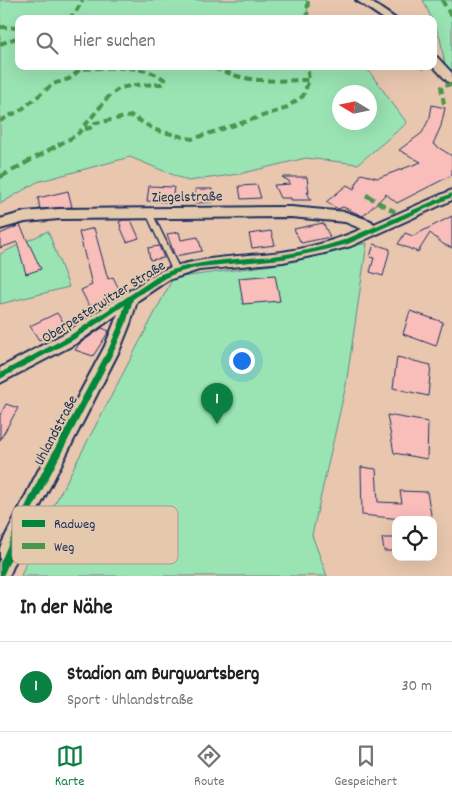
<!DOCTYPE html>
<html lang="de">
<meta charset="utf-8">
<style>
body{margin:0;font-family:Dekko,sans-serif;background:#f6f6f6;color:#202124}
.controls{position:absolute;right:15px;bottom:15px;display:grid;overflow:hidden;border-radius:10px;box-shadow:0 5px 20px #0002}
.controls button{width:45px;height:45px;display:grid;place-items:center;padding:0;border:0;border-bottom:1px solid #e0e0e0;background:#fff;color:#202124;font:25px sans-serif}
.compass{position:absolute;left:332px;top:85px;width:45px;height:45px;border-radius:50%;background:#fff;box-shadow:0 5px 20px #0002;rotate:280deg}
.you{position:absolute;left:241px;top:360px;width:18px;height:18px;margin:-12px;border:4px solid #fff;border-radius:50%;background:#1a73e8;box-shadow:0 0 0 8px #1a73e833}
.badge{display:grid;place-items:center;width:32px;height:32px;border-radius:50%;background:#0b8043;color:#fff;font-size:16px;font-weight:700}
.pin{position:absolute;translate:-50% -41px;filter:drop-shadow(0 1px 2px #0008)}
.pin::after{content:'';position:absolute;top:26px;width:18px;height:15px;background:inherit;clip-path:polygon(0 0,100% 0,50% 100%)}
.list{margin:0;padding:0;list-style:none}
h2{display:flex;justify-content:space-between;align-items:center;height:65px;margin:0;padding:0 20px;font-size:21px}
h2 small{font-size:16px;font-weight:400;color:#757577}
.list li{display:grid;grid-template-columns:32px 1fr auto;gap:15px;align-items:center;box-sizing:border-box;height:90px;padding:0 20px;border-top:1px solid #e0e0e0}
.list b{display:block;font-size:19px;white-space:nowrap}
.list p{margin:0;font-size:16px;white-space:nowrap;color:#757577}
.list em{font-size:16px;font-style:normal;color:#757577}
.icon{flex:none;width:28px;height:28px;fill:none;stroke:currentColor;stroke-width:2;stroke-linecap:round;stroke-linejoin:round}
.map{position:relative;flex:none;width:452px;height:576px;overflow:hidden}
.search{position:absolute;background:#fff;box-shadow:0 5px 20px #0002;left:15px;right:15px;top:15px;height:55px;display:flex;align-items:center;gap:12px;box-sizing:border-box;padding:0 18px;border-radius:10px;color:#757577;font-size:19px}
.sheet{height:155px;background:#fff}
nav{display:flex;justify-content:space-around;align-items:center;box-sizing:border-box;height:70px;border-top:1px solid #e0e0e0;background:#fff;font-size:14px;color:#757577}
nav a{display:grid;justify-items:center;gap:2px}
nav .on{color:#0b8043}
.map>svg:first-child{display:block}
</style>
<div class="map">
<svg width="452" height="576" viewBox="0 0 452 576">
<rect width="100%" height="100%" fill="#e9c7af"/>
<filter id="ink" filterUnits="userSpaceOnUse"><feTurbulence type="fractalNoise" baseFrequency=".02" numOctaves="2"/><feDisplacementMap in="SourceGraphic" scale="10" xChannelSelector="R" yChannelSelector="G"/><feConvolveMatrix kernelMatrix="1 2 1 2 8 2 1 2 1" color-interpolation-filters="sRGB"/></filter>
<g filter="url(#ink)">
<!-- green -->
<path fill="#9ae4b3" stroke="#5a8a88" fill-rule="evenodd" d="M0 0H307L308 19H19V66H365L407 123 358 164 306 158 239 174 188 181 130 157 37 182 0 204ZM340 92H370V122H340Z
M423 0H452V73L445 66 440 37Z
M48 231 69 287 0 304V254Z
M367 243 346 385 312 535 327 576H21L32 547 173 278 272 265Z"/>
<!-- building -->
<path fill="#f9bdba" stroke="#1b2f5e" d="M432 105 445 108 441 126 433 144 452 156V175L397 203 386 194 363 216 343 207 338 209 326 202 347 185 354 189 361 174 378 178 421 162 399 150 422 133 430 117Z
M282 177H307L309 193 307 192 311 200H291V198H280L274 185 290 184 289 181Z
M257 185 261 198 241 199 239 186Z
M149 186 174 187 172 202 147 201Z
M195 189H212L213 202 196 203Z
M68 191 72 207 40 209 38 198Z
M452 216V248L443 244 430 233 418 252 398 244 405 233 413 236Z
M123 220H131L139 238 127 242 120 226H121L119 222Z
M323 223 330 237 301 243 294 229Z
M20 225 41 269 26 274 17 242 0 248V234Z
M94 228 108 279 113 277 121 293 89 306 81 290 92 285 79 232Z
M271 231 275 245 252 248 249 234Z
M179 232 181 240 198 237 202 251 175 256 167 234Z
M374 244 390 249 383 276 370 272 374 258 370 257Z
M159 246 164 258 150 260 148 248Z
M275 275 280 301 243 304 239 278Z
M410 311 443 322 436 346 403 334Z
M57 313 66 326 39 340 30 326Z
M102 328 109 331 93 356 75 350 79 344Z
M397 357 431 365 428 396 393 388Z
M6 404 18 408 0 440V415Z
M387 415 428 422 427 459 394 453Z
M361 467 376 469 378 502 402 503 400 491 427 492 432 520H411L362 515Z
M382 538H396V551H384Z"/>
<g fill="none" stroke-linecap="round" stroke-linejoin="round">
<defs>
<path id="service" d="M147 211H149L152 213 180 270 179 272H173L172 270 146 213Z"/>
<path id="minor" d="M356 0H368L396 19H384Z
M433 56 437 57 452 73V83L448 82 433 66Z
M452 190V200L351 246 325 253 283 262 199 270 168 280 137 301 130 324 120 349 37 512 9 576H0V548L2 543 35 477 105 346 118 314 77 343 0 383V368L65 333 158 272C198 256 239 257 282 252 310 248 336 240 362 229L345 222 291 217 59 219 25 222 0 229V219L25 212 59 209 291 207 346 212 371 221 374 224Z"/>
</defs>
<!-- service casing -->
<use href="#service" stroke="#1b2f5e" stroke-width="3"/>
<!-- minor casing -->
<use href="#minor" stroke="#1b2f5e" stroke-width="4"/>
<!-- service -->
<use href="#service" fill="#e5c9ac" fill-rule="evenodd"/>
<!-- minor -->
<use href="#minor" fill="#e5c9ac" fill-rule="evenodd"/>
<!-- quiet-far1 -->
<path stroke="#49964d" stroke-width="4" stroke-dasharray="7 4" stroke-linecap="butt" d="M442 0 452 18
M68 19 75 13 83 0
M307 19 308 0
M0 27 19 28
M0 44 19 37
M203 66C217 68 224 72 237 76 260 83 286 80 309 80L307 66
M422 68 427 66
M444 104 441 87 451 84
M0 121 21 110 53 84 69 79 83 67
M85 129 90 128 95 123 132 116 155 130 192 139 284 109 303 96 309 80
M58 145 77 135 110 95 120 88 135 85 162 84 165 80C143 63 105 68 79 69"/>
<!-- quiet -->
<path stroke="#49964d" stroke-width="4.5" stroke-dasharray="9 4.5" stroke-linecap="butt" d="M0 177 60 144
M366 195 395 212"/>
<defs>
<path id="cycleway" d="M452 193V197L348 244 325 250 283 259 199 267 177 273 165 278 133 299 126 324 115 349 33 508 3 576H0V563L17 524 38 480 109 348 119 324 125 305 73 340 0 379V373L69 336 161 274C198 259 232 260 272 256 296 253 320 248 344 240Z"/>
</defs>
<!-- cycleway casing -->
<use href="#cycleway" stroke="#e5c9ac" stroke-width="3"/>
<!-- cycleway -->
<use href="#cycleway" fill="#00873e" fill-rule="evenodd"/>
</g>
</g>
<g text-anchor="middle" stroke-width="4" stroke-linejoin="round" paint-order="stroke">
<!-- street labels -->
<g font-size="15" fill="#1b2f5e" stroke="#e5c9ac">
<text transform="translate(187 196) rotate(-1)" y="5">Ziegelstraße</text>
<text transform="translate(103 301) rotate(-32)" y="5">Oberpesterwitzer Straße</text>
<text transform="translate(55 430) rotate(-62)" y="5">Uhlandstraße</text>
</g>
</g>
<!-- legend -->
<rect x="12" y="506" width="166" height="58" rx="8" fill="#e5c9ac" stroke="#a89b95" stroke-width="1"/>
<rect x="22" y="520" width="23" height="7" fill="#00873e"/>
<rect x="22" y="543" width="23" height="6" fill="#49964d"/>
<g font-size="14" fill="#1b2f5e">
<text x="54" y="528">Radweg</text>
<text x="54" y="551">Weg</text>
</g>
</svg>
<div class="controls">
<button><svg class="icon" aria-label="locate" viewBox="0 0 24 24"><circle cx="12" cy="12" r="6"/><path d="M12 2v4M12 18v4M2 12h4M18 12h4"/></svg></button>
</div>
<svg class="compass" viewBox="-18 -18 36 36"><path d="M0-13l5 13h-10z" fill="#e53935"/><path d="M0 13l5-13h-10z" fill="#757577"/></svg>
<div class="you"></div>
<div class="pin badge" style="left:217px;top:424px">1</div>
<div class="search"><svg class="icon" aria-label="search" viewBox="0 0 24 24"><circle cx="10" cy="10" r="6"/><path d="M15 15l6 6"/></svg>Hier suchen</div>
</div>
<section class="sheet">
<h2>In der Nähe<small></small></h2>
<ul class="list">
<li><span class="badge">1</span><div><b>Stadion am Burgwartsberg</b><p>Sport · Uhlandstraße</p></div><em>30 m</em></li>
</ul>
</section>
<nav>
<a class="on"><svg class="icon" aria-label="map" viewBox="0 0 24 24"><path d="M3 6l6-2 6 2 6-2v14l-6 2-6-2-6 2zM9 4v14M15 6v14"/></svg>Karte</a>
<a><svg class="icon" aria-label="directions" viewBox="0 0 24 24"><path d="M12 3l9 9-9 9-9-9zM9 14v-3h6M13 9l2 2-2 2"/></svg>Route</a>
<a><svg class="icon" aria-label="saved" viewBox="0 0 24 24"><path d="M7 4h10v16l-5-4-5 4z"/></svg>Gespeichert</a>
</nav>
